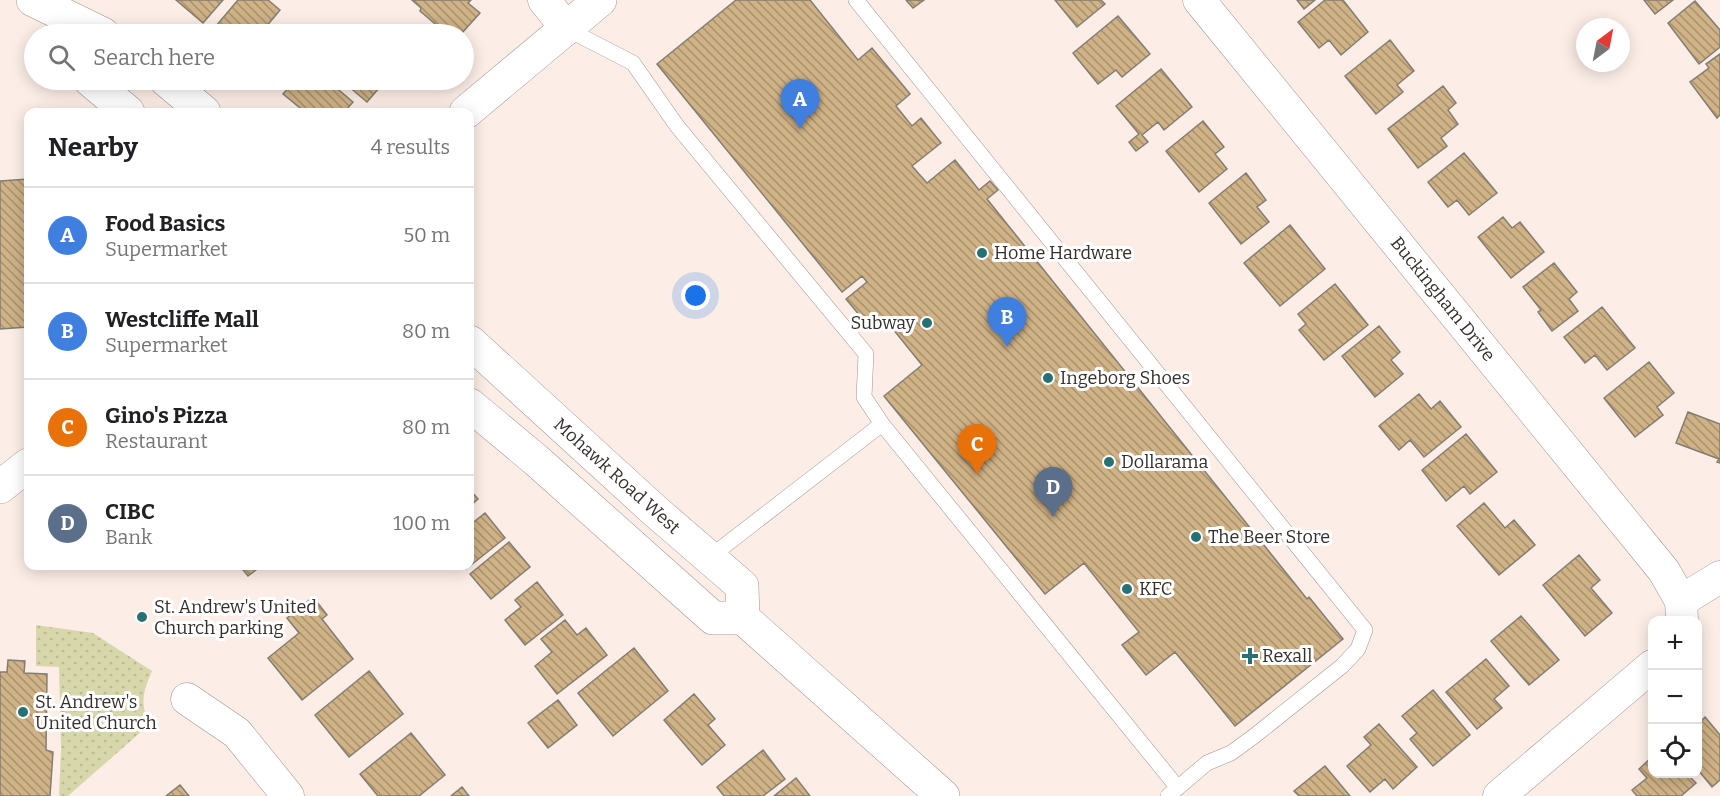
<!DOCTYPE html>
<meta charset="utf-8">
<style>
body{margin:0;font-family:Bitter,serif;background:#f2f2f2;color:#202124}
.controls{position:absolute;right:18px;bottom:18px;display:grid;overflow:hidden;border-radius:12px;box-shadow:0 3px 15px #0003}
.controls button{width:54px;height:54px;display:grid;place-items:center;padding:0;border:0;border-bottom:2px solid #e0e0e0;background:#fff;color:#202124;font:30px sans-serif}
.compass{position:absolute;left:1576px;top:18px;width:54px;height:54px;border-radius:50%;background:#fff;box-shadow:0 3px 15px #0003;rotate:32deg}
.you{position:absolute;left:696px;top:296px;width:21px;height:21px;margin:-15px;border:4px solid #fff;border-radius:50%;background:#1a73e8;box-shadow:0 0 0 9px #1a73e833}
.badge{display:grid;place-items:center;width:39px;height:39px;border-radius:50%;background:#267173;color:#fff;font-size:20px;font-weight:700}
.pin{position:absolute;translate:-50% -50px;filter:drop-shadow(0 2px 3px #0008)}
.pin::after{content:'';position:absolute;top:32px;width:21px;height:18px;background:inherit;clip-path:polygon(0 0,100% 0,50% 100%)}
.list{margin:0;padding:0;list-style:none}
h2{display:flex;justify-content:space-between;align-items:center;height:78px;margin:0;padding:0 24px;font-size:26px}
h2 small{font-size:20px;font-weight:400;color:#757577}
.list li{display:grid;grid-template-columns:39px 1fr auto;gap:18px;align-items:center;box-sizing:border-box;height:96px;padding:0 24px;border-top:2px solid #e0e0e0}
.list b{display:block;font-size:22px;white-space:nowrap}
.list p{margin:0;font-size:20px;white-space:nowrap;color:#757577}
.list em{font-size:20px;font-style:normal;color:#757577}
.icon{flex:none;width:33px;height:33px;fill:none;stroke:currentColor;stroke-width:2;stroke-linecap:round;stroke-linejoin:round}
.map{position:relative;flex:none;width:1720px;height:796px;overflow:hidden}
.search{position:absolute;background:#fff;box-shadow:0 3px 15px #0003;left:24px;top:24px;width:450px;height:66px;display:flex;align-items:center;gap:15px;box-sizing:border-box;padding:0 21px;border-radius:33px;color:#757577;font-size:22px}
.panel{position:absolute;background:#fff;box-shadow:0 3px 15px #0003;left:24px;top:108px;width:450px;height:462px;border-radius:12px}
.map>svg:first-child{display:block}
</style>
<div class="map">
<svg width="1720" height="796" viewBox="0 0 1720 796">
<defs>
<pattern id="grass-dots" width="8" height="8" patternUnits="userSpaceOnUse" patternTransform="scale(1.5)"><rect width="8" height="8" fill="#d7d7ab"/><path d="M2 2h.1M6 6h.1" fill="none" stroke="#b9b993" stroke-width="1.8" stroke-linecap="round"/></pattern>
<pattern id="building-back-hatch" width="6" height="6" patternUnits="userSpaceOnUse" patternTransform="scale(1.5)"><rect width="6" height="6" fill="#cfb286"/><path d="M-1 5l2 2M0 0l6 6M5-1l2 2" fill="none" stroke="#a9916e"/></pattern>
</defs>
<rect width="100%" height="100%" fill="#fceee7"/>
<!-- grass -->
<path fill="url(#grass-dots)" d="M36 625 93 633 152 671C144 690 138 705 151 723L68 796H59L61 749 59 667 36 666Z"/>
<!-- building -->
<path fill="url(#building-back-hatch)" stroke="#847d72" stroke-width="1.5" d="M176 0H223L203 23Z
M238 0H268L280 10 260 34H212L210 33Z
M412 0H471L468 3 480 13 461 34H447L420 11 421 8Z
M736 0H810L858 60 872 48 910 94 896 106 912 126 921 118 941 143 912 166 927 183 955 160 979 190 990 181 998 190 987 199 1307 599 1309 597 1343 639 1235 726 1175 652 1146 675 1122 645 1139 632 1084 563 1045 594 884 396 922 365 884 318 871 329 846 299 867 282 862 276 842 292 657 64Z
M906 0H924L913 8Z
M1055 0H1101L1105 4 1077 27Z
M1297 0H1315L1304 9Z
M1325 0H1343L1368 32 1341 55 1329 40 1319 48 1298 22Z
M1644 0H1673L1655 14Z
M1695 1 1720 30V47L1699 64 1668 23Z
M1118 16 1150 54 1122 77 1116 70 1098 84 1073 53Z
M1390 40 1414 71 1397 85 1403 92 1376 114 1345 76Z
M1720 54V115L1717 118 1690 82 1709 68 1706 64Z
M1161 69 1192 107 1164 130 1158 122 1142 135 1148 142 1136 151 1129 142 1139 134 1116 106Z
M296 80H327L353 102 344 112H305L283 94Z
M341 80H386L367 102Z
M1443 86 1456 103 1448 110 1458 124 1441 138 1447 146 1418 168 1388 129Z
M1203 121 1224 147 1215 154 1227 169 1199 192 1166 151Z
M1464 153 1497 193 1469 215 1457 200 1448 207 1428 182Z
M1246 173 1266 200 1257 207 1269 222 1241 244 1209 203Z
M28 179V327L0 329V181Z
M1503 217 1512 228 1520 222 1544 252 1511 278 1478 237Z
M1290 225 1325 269 1280 306 1244 263Z
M1554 263 1577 292 1569 299 1578 311 1552 331 1538 312 1541 310 1523 287Z
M1335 284 1368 325 1324 360 1299 330 1306 324 1298 314Z
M1602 307 1635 348 1607 370 1595 355 1585 363 1564 337Z
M1379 326 1400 352 1391 360 1403 374 1375 397 1342 356Z
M1649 362 1674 393 1657 407 1663 415 1635 437 1604 398Z
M1419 394 1431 409 1440 401 1461 427 1424 457 1410 440 1399 450 1379 426Z
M1688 412 1720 424V463L1717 462 1719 459 1676 443Z
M1466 434 1497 472 1470 494 1464 486 1446 501 1422 470Z
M470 490 478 499 470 506Z
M1484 503 1505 528 1514 520 1535 545 1499 575 1457 526Z
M485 513 505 538 466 569 464 566H470V525Z
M509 542 530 567 491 599 470 574Z
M1579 555 1600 580 1591 588 1612 613 1585 636 1543 585Z
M240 566H261L248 576Z
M537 582 563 615 525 645 505 620 521 607 515 600Z
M313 597 327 615 322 619 353 659 302 700 268 658 299 633 287 618Z
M1521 616 1559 660 1529 685 1491 641Z
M565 620 577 635 586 628 607 655 557 694 535 666 552 652 541 639Z
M634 648 668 691 613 736 578 693Z
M1486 659 1509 686 1494 699 1502 708 1477 729 1446 692Z
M8 660 25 661 24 673 47 674 46 750 53 752 50 796H0V672H7Z
M369 671 403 714 349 757 315 715Z
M1433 690 1470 735 1433 766 1410 739 1417 733 1402 716Z
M694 694 715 719 708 725 725 745 702 765 664 720Z
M558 700 577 725 548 748 528 723Z
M1705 717 1720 735V780L1712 787 1698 770V724Z
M1379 724 1417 767 1393 789 1385 779 1370 792 1347 766 1371 745 1364 737Z
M411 733 445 775 419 796H378L360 774Z
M763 750 785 779 763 796H724L717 787Z
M1652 757V774H1687L1696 783 1681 796H1637L1632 790 1647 778 1639 769Z
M1325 766 1350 796H1299L1294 791Z
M796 778 810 796H774Z
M180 785 189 796H166Z
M462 787 469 796H451Z"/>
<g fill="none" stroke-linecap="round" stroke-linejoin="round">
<defs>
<path id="lane" d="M856 0 1365 630 1358 649 1342 666 1253 737 1231 753 1207 763 1168 796
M567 29 633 63 677 126 866 354 864 397 882 424 1178 788
M710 557 882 424"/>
<path id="street" d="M544 0 567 29
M1199 0 1664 571 1681 601 1682 620
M1681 601 1720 577
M187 699 237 733 288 796
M1499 796 1652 666"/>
<path id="secondary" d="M33 0 103 34
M90 80 128 112
M166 80 204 112
M466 112 600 0
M470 342 654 510 742 586 743 618
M470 405 536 460 713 618H743L943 796
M0 487 28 465"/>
</defs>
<!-- lane casing -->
<use href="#lane" stroke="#a0938d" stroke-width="16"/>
<!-- street casing -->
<use href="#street" stroke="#a0938d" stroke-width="33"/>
<!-- secondary casing -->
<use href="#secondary" stroke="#a0938d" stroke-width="34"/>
<!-- lane -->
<use href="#lane" stroke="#fff" stroke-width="15"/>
<!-- street -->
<use href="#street" stroke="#fff" stroke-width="32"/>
<!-- secondary -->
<use href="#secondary" stroke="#fff" stroke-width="33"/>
</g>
<!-- markers -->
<g fill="#267173" stroke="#fff" stroke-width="2">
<circle cx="982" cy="253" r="6"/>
<circle cx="927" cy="323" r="6"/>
<circle cx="1048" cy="378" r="6"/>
<circle cx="1109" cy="462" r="6"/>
<circle cx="1196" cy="537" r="6"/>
<circle cx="1127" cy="589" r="6"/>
<circle cx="142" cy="617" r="6"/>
<path d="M1247 647h6v6h6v6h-6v6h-6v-6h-6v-6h6z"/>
<circle cx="23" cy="712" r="6"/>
</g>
<g text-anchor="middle" stroke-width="6" stroke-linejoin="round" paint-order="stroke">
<!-- poi labels -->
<g font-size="18" fill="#352f2d" stroke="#fff" text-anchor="start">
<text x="994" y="259">Home Hardware</text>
<text x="915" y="329" text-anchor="end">Subway</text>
<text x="1060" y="384">Ingeborg Shoes</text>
<text x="1121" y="468">Dollarama</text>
<text x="1208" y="543">The Beer Store</text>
<text x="1139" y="595">KFC</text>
<text x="154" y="613">St. Andrew's United<tspan x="154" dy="21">Church parking</tspan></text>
<text x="1262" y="662">Rexall</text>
<text x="35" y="708">St. Andrew's<tspan x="35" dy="21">United Church</tspan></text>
</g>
<!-- street labels -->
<g font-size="18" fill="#352f2d" stroke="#fff">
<text transform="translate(1443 299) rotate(51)" y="6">Buckingham Drive</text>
<text transform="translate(617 476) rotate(42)" y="6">Mohawk Road West</text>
</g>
</g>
</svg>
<div class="controls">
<button>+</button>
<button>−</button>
<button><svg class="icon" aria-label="locate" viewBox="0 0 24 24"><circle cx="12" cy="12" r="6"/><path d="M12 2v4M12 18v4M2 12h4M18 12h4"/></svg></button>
</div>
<svg class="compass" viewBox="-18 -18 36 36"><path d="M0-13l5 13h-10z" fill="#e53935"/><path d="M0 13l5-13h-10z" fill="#757577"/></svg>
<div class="you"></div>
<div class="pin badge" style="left:800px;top:129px;background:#3f7fe0">A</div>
<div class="pin badge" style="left:1007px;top:347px;background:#3f7fe0">B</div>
<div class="pin badge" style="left:977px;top:474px;background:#e8710a">C</div>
<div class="pin badge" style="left:1053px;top:517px;background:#5c6f8a">D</div>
<div class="search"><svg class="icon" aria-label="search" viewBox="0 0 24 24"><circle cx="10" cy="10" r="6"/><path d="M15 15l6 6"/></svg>Search here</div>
<section class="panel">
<h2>Nearby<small>4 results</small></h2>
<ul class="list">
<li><span class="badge" style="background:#3f7fe0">A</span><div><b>Food Basics</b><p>Supermarket</p></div><em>50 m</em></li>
<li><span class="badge" style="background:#3f7fe0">B</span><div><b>Westcliffe Mall</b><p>Supermarket</p></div><em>80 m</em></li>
<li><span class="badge" style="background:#e8710a">C</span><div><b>Gino's Pizza</b><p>Restaurant</p></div><em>80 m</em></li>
<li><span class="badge" style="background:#5c6f8a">D</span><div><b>CIBC</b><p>Bank</p></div><em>100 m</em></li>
</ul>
</section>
</div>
